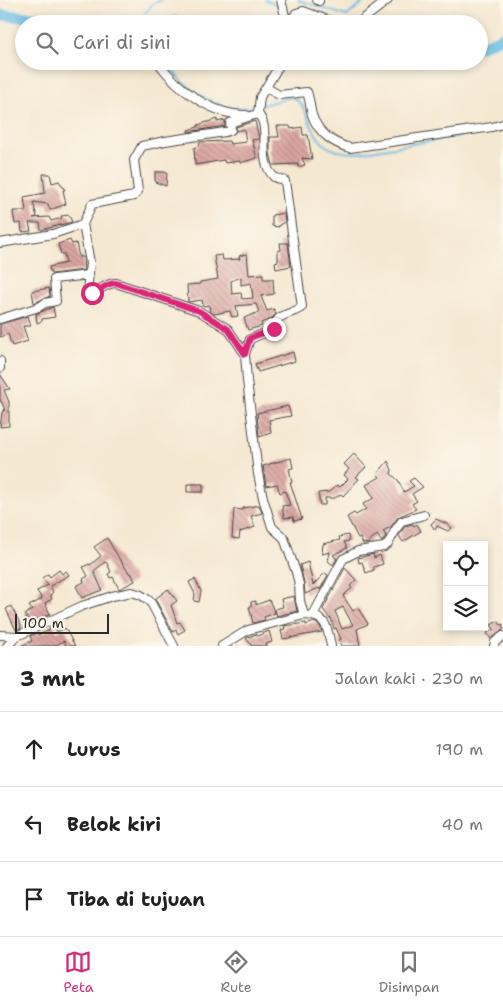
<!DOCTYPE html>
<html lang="id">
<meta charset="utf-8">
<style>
body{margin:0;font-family:"Shantell Sans",sans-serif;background:#f2f2f2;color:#222}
.controls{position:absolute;right:15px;bottom:15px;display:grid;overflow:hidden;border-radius:0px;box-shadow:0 2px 8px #0003}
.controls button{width:45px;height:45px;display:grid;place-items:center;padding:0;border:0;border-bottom:1px solid #e0e0e0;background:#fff;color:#222;font:25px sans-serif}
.scale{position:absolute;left:15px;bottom:12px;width:94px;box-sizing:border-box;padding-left:5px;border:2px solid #2b2b2b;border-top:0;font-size:14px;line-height:18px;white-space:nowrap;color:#2b2b2b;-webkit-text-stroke:4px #fbf7ec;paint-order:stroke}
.stop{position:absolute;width:15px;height:15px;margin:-11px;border:4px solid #db2777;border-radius:50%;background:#fff}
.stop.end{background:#db2777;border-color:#fff;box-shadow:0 1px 5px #0008}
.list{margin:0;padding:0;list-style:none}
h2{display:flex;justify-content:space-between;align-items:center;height:65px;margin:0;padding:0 20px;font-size:21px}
h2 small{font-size:16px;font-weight:400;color:#767676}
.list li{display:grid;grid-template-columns:32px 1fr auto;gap:15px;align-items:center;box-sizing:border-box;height:75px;padding:0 20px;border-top:1px solid #e0e0e0}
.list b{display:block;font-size:19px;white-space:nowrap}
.list em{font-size:16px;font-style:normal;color:#767676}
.icon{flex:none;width:28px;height:28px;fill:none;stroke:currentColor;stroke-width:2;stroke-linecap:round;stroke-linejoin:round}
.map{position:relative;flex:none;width:503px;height:646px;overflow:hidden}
.search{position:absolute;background:#fff;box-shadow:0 2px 8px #0003;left:15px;right:15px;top:15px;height:55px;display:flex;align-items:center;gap:12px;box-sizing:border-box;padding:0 18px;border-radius:28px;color:#767676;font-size:19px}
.sheet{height:290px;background:#fff}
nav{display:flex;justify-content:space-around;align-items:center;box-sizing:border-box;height:70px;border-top:1px solid #e0e0e0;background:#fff;font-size:14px;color:#767676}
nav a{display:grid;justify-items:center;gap:2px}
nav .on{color:#db2777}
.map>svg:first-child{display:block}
</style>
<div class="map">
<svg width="503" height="646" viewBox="0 0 503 646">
<defs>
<pattern id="building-back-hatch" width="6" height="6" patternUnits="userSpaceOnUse" patternTransform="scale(1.25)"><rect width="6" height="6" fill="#dba5a2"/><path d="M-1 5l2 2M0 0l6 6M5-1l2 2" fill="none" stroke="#b28784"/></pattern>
</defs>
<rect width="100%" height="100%" fill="#fbf7ec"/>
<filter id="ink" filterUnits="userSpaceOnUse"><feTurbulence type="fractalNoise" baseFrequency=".02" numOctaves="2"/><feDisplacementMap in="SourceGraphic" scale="10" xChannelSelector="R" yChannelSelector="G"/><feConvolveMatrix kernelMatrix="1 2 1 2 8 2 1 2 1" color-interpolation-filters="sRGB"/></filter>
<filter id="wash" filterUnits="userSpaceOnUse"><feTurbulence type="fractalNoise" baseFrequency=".0096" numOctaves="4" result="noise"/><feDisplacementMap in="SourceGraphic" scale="20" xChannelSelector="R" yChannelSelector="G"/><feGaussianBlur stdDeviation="1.12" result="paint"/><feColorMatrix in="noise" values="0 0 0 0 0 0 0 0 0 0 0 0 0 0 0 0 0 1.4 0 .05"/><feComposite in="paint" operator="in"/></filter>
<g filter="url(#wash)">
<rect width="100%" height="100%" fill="#f5e8d1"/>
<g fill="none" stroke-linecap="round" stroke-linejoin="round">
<!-- stream -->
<path stroke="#67bde4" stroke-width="2" d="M265 0 279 5
M298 0 347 16 366 0
M137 24 153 3 162 0
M166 61C184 90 220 115 255 106
M262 105 292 97C302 102 304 109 308 118 319 146 329 153 358 153L503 129"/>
<!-- river -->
<path stroke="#67bde4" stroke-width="11" d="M0 15 57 19 85 24
M165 24 175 21 184 24
M479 47 503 37
M413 61H438"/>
</g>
<g id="blocks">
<!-- building -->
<path fill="url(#building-back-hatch)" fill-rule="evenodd" d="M217 119V122L225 120V126L188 132V130L198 127V125Z
M255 121 259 139 252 140 257 158 240 163V161L225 163 224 160 195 165 194 148 199 146 200 142 229 141 230 144 246 142 244 129 236 131V127Z
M277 126H290L291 129 302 127 303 135H308L312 159 302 158 305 165 298 167V164L273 165 270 153V137H279Z
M155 172H167L166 186 155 182Z
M43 174H50L52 183 59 181 65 190H63L66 204 50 210 48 204 33 202 37 217 33 218 49 217 51 221 62 218 61 216 69 215 72 222 41 230 40 223H29L31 231 22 232 21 223 15 224 13 211H26L24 197 45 193Z
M284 213 285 222 279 225V227L272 226V215Z
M70 240 72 244 76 243 79 257H83L84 270 51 274 49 267 66 263 64 254H61L58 244Z
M280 243H288L291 266 276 269 275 262 278 261V251L281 250Z
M247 254 249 275 263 274V279H273L274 294 261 296 267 311 274 309 276 314 271 319 261 323 262 326 248 330 244 318 259 312 256 304 236 306 238 316 232 317 230 311 214 314 210 311 209 305 203 306 202 300 188 302 187 285 200 284V282L218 279 214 256 222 255 223 260 240 259 239 256ZM241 277V285L251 283 253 298 242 299 241 293 232 294 231 281Z
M49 288 50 296 34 303 32 291Z
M53 307 55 317 42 319V321L37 323 36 314Z
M28 316 31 326H23L28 341 12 346 8 334 0 337V324Z
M293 352 295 361 258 372 255 364Z
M0 374 10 389 4 390 9 402V426L0 427 2 412 5 410 1 401H0Z
M288 406 291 416 269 420 271 433 259 437 257 413Z
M354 454 366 467 356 477 359 479 343 496 341 494 335 498H325V505H320L318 493 329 492 337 485 340 487 348 479 344 475 349 469 344 464Z
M291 458 293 468 289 469 292 482H290L302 519 294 521 293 517 284 518 282 506 290 505 285 491 280 493 277 484 266 486 263 466Z
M388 461 392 470 391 474 398 480 404 492 414 486 409 481 414 478 423 487 412 494 417 501 412 504 416 509 398 517 391 527 383 531 386 536 382 542 377 535 369 541 370 543 363 544 360 538H358L347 517 354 513 356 515 366 509 363 504 374 498 366 485 380 477 377 474Z
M187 484H203V492H187Z
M259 505 262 513 251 516 255 527 240 532 239 539 232 538 234 509 243 510V508Z
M436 519 447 524 452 528 448 531 437 526 435 530 431 524Z
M413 524 414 526 417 524 421 531 403 542 399 536 405 526Z
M348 535 349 541 344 542 347 548 333 555 337 559 333 565 328 561 330 552 322 554 323 544 340 540 339 537Z
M107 538 120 560 130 574 131 573 135 581 119 589 113 577 110 578 108 574 111 572 107 563 105 562 94 571 102 590 82 598 76 586 84 582 83 579 88 576 83 567 89 564 90 565 101 556 94 547Z
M373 554 374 558 380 555 383 564 374 567V570L366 573 362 562 359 563 358 558Z
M308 562 313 585 325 573 328 575 320 590 319 588 305 594 304 583 300 565Z
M345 568 356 580 350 586 352 588 343 596 353 611 358 608 368 624 357 629 360 646H341L339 640 341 639 336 628 334 629 331 618 330 619 323 609ZM343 607 353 625 342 629 335 611Z
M59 570 62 574 66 571 69 575 50 586 53 592 50 595 52 599 45 603 50 614 32 623 30 620 28 622 25 614 32 610 29 606 42 599 37 591 48 585 42 578 48 574 50 577Z
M195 579 201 591 199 602 194 601 195 594 189 582Z
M168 589 177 601 171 605 177 623 180 622 185 630 178 634 176 630 173 632 155 599Z
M294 596 297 611 277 616 275 609 283 607 281 599Z
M269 600 275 613 264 617 265 620 253 623 249 607H251V602L256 601V605Z
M11 606 21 625V628L16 630 6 609Z
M498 621 501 625 503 624V630L491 639 487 633 494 629 491 625Z
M314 622 320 626 322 632 283 639 281 630 285 629 284 626 306 623V625Z
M54 625 57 632 65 628 75 646H66L64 641 54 646H20L32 641 30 636 37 633 38 635 50 630 49 627Z
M269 631 272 642 266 644 267 646H252L246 638 256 634 257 636Z"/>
</g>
</g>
<g filter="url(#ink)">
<use href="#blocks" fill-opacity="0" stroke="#494744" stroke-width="1"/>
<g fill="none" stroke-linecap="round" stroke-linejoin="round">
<defs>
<path id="minor" d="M281 0 287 24
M317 0 319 1
M290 24 296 13 303 11 339 24
M357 24 388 0
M157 61C177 88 210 115 246 115
M267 88 279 95 307 92C310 100 310 108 312 115 318 133 334 144 350 148L492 127 503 124
M258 114C272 128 256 160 274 177 277 179 282 179 285 181L302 307C290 316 276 312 274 329L250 339 245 354 247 380 258 474 263 498 272 527 284 538 296 572 299 584 300 601 304 615
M258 114 260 97 282 61
M0 243 53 234 83 224
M0 319 39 307 45 303 56 301 54 279 89 275
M245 354 228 329 199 311 116 283C104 283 99 294 87 292L90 263 83 224 92 204 134 196 138 191 134 160 142 146 165 141 225 132 231 130 230 123 254 115
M0 361V368
M313 615 343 559 358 551 384 547 388 544 396 529 402 521 424 515
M0 635 17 636
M7 646 17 636 82 606 112 596 132 592 141 595 150 601 174 646
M222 646 248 630 304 615C327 616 327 626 331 646
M494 646 495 642 503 636"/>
</defs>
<!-- minor casing -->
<use href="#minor" stroke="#494744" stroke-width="10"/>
<!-- minor -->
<use href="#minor" stroke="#fff" stroke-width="8"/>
</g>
</g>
<g fill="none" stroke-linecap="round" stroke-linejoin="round" filter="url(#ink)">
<!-- route -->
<path stroke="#db2777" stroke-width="6" d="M92 293C102 291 104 283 116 283L199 311 228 329 245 354 250 338 274 329"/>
</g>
</svg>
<div class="controls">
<button><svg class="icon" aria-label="locate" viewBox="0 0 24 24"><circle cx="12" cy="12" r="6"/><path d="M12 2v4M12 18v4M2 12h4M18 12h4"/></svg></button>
<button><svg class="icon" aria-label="layers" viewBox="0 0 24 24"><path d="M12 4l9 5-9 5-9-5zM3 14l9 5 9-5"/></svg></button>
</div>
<div class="scale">100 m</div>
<div class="stop" style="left:92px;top:293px"></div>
<div class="stop end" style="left:274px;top:329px"></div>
<div class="search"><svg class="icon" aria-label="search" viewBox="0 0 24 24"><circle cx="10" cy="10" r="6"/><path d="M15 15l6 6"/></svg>Cari di sini</div>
</div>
<section class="sheet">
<h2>3 mnt<small>Jalan kaki · 230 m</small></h2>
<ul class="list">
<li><svg class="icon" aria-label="ahead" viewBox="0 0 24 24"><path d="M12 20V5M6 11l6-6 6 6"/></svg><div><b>Lurus</b></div><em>190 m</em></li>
<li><svg class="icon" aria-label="left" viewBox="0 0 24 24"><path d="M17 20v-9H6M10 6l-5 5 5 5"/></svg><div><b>Belok kiri</b></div><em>40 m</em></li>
<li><svg class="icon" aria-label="arrive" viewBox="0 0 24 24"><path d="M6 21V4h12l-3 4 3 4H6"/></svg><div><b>Tiba di tujuan</b></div></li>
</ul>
</section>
<nav>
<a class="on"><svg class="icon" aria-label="map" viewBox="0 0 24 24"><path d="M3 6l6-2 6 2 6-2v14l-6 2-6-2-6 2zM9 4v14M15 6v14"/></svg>Peta</a>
<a><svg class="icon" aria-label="directions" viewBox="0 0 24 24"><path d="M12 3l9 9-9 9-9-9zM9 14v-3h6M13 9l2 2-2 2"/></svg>Rute</a>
<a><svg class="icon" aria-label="saved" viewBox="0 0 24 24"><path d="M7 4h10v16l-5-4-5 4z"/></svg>Disimpan</a>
</nav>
